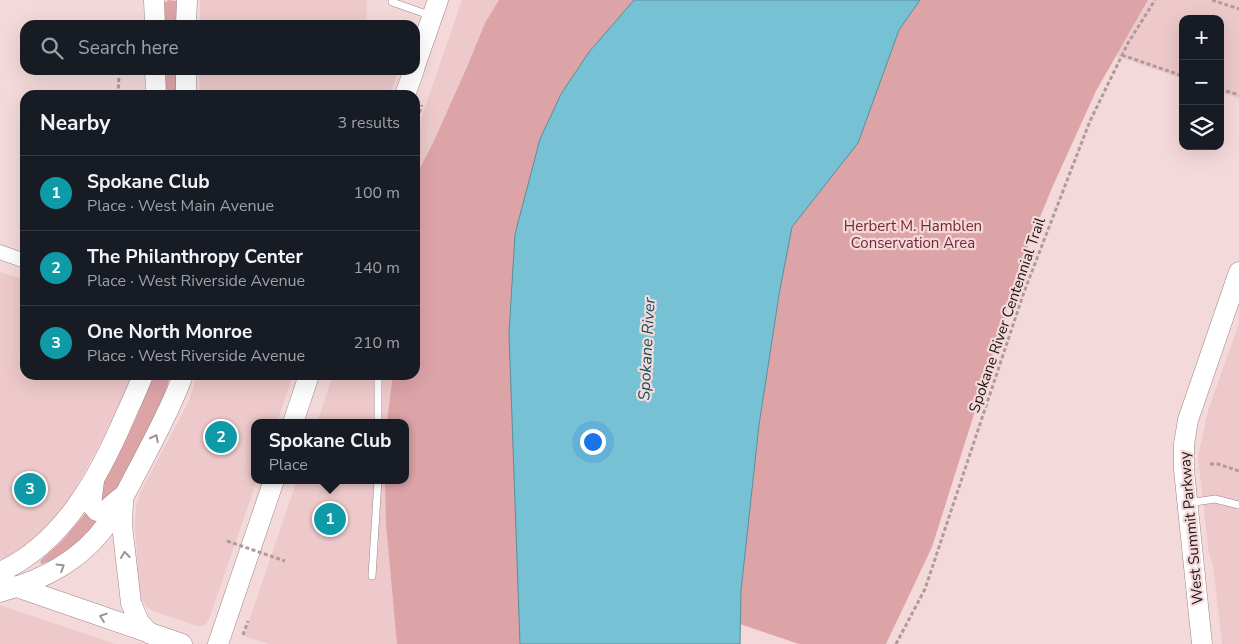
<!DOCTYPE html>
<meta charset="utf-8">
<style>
body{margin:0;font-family:"Nunito Sans",sans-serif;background:#242831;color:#f1f3f6}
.controls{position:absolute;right:15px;top:15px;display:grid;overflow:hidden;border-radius:10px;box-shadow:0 5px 20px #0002}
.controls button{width:45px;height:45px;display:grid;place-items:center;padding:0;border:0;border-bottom:1px solid #363941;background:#171b24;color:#f1f3f6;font:25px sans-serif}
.you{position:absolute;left:592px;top:441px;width:18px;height:18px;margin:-12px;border:4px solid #fff;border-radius:50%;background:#1a73e8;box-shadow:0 0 0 8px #1a73e833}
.badge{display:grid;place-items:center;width:32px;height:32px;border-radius:50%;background:#b45309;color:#fff;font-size:16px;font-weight:700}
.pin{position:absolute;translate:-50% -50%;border:2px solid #fff;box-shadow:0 1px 5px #0006}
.popup{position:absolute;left:251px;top:419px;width:158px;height:65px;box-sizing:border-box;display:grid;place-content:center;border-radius:10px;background:#171b24;filter:drop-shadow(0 1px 4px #0005);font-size:16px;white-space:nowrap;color:#9ea1a6}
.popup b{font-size:19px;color:#f1f3f6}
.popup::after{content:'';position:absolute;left:50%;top:100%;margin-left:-10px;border:10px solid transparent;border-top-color:#171b24}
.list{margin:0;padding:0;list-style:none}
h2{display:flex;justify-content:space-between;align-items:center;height:65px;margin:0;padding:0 20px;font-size:21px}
h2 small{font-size:16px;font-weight:400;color:#9ea1a6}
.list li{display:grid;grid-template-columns:32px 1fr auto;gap:15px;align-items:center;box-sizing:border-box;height:75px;padding:0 20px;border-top:1px solid #363941}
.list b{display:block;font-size:19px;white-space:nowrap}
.list p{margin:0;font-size:16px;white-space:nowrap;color:#9ea1a6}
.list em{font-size:16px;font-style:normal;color:#9ea1a6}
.icon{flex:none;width:28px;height:28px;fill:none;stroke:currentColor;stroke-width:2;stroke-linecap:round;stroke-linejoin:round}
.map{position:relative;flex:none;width:1239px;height:644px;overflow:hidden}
.search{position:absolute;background:#171b24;box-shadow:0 5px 20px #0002;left:20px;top:20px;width:400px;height:55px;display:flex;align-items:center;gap:12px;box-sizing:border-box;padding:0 18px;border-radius:15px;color:#9ea1a6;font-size:19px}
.panel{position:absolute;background:#171b24;box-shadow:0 5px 20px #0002;left:20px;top:90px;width:400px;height:290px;border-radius:15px}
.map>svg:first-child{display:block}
</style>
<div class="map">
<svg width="1239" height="644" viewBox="0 0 1239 644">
<rect width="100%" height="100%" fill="#f4d9da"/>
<!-- built -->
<path fill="#edc9cb" d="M200 0H367L366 25H200Z
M462 0H634L589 52 411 563 520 644H269L244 636 297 480H405V423H317L333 375H415V136Z
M1148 0H1239V99L1220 92V19H1183V79L1116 56Z
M199 70H398L390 95H200Z
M0 272 25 280V375H131L114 418 72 496 47 528 24 546 3 559H0Z
M1239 323V644H1222L1213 565 1209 555 1198 457 1208 411Z
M197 375H293L277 423H255V480H257L209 619 206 624 202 626H197L153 611 147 607 142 600 139 588 135 524 136 506 141 491 189 401Z
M0 605 115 644H0Z"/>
<!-- green -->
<path fill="#dda4a8" d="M168 0 177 1 180 6V25H162V6Z
M499 0H634L589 52 561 94 518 545 520 644H397L386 524 385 480H405V423L387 422 393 375H415V178L433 143 467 67 485 23Z
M920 0H1148L1096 91 1052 188 1024 256 932 547 886 644H799L740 624 741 591 759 425 779 295 792 227 858 143 899 30Z
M163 70H180V95H163Z
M153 375H170C160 419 133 461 111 501L101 503 97 494 136 418Z
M88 510 105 517 66 554 42 564 40 562 41 560 62 541Z"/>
<!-- water -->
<path fill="#76c1d3" stroke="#5b8d9a" d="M634 0H920L899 30 858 143 792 227 779 295 759 425 741 591 740 644H520L509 333 515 234 540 139 561 94 589 52Z"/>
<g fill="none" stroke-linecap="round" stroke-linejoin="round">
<defs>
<path id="lane" d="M392 2 432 16
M378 375V423
M1188 503 1215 499 1239 505
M372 576 378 480"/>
<path id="street" d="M0 252 25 261"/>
<path id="secondary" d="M154 0 155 25
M186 25 187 0
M415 66 438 0
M155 70 156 95
M186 70V95
M405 95 414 70
M293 423 309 375
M94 481 91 504 97 511H105L120 498
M123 502 122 525 131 603 139 622 150 634
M0 572C64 543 100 475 126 414 132 401 138 388 143 375
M14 586 182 644
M0 592C42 580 81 561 107 524 120 506 130 484 141 464 156 435 172 406 183 375
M218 644 274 480
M1202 644 1184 470V444L1188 420 1239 272"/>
</defs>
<!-- lane casing -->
<use href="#lane" stroke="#9e8586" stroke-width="8"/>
<!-- street casing -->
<use href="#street" stroke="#9e8586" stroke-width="15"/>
<!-- secondary casing -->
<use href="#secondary" stroke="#9e8586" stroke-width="21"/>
<!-- path -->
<path stroke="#b09a9b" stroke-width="3" stroke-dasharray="4 2.5" stroke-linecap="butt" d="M1212 0 1239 9
M1122 55 1183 76
M1220 89 1239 95
M118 95 119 76
M415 125 422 105
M1210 464H1218L1239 471
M243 635 248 621
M896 644 925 589 1024 292 1090 121 1128 43 1155 0"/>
<!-- lane -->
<use href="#lane" stroke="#fff" stroke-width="7"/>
<!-- street -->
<use href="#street" stroke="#fff" stroke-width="14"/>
<!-- secondary -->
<use href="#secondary" stroke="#fff" stroke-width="20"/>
<!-- path-bridge -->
<path stroke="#b09a9b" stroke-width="3" stroke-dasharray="4 2.5" stroke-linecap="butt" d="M227 541 285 561"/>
</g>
<!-- one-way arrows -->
<defs><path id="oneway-chevron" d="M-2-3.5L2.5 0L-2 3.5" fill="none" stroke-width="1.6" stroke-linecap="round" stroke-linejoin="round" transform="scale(1.25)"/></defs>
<g stroke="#999595">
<use href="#oneway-chevron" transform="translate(155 438) rotate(-63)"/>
<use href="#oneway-chevron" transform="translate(125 555) rotate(-96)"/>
<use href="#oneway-chevron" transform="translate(61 567) rotate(-32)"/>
<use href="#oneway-chevron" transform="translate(103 617) rotate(-161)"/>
</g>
<g text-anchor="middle" stroke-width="4.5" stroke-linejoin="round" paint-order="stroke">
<!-- park labels -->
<g font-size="15" fill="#752733" stroke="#f4d9da">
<text x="913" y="231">Herbert M. Hamblen<tspan x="913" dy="17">Conservation Area</tspan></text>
</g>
<!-- street labels -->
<g font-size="15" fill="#1d1314" stroke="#f4d9da">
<text transform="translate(1007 315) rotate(-71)" y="5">Spokane River Centennial Trail</text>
<text transform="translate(1191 528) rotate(-95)" y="5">West Summit Parkway</text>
</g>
<!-- water labels -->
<g font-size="16" font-style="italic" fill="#0d505d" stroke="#f4d9da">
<text transform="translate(646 349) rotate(-87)" y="6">Spokane River</text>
</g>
</g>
</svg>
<div class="controls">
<button>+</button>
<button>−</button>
<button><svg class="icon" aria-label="layers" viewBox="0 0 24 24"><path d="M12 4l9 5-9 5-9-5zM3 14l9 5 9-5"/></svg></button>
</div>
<div class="you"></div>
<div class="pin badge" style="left:330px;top:519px;background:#0f9aa8">1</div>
<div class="popup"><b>Spokane Club</b>Place</div>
<div class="pin badge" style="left:221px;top:437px;background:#0f9aa8">2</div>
<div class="pin badge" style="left:30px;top:489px;background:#0f9aa8">3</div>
<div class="search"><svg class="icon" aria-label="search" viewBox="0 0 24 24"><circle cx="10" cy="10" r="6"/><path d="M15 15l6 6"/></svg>Search here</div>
<section class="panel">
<h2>Nearby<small>3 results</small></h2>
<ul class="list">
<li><span class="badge" style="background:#0f9aa8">1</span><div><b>Spokane Club</b><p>Place · West Main Avenue</p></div><em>100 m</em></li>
<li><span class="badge" style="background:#0f9aa8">2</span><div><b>The Philanthropy Center</b><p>Place · West Riverside Avenue</p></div><em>140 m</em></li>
<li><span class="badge" style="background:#0f9aa8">3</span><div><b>One North Monroe</b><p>Place · West Riverside Avenue</p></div><em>210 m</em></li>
</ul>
</section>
</div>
